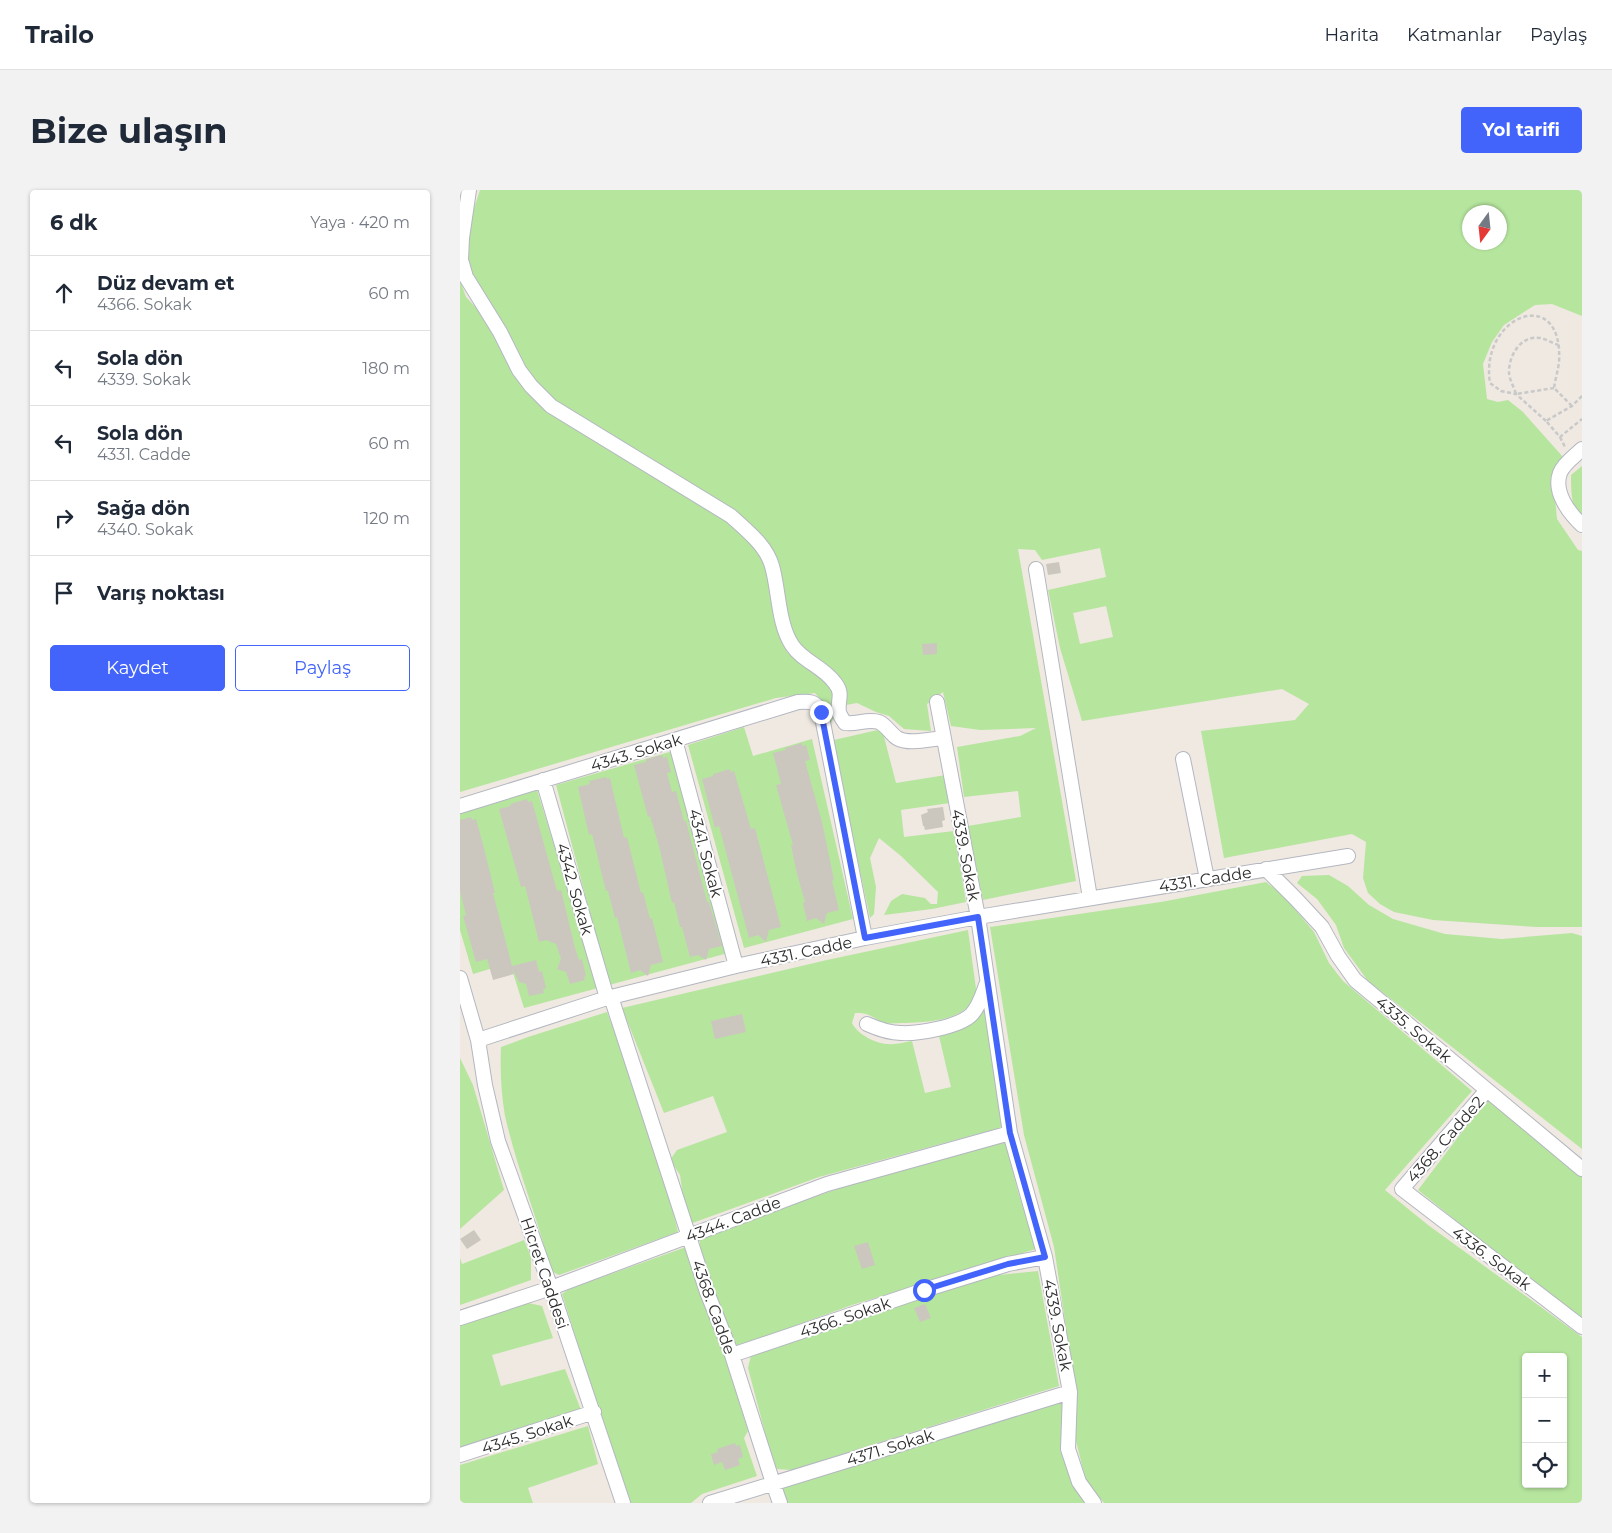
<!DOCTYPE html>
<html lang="tr">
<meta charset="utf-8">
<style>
body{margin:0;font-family:Montserrat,sans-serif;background:#f2f2f3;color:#1f2937}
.controls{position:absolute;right:15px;bottom:15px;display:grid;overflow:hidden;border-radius:5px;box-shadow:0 1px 4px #0004}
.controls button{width:45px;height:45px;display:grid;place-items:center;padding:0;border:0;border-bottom:1px solid #e0e1e3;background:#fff;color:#1f2937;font:25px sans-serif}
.compass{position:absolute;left:1002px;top:15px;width:45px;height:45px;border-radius:50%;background:#fff;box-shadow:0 1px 4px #0004;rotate:195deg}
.stop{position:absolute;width:15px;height:15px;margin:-11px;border:4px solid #4264fb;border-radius:50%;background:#fff}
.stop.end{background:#4264fb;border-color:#fff;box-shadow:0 1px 5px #0008}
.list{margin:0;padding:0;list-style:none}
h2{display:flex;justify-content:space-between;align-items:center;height:65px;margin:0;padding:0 20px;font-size:21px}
h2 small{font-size:16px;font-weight:400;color:#747a83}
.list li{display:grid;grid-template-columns:32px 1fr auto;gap:15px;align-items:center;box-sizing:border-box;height:75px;padding:0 20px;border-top:1px solid #e0e1e3}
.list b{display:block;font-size:19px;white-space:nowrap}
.list p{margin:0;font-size:16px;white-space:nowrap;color:#747a83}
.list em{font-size:16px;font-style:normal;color:#747a83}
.actions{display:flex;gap:10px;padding:15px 20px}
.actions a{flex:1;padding:11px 0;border:1px solid #4264fb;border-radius:5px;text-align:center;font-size:18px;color:#4264fb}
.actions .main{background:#4264fb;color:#fff}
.icon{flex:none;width:28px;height:28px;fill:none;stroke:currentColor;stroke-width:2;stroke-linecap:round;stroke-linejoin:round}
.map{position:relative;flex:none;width:1122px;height:1313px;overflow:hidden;border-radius:5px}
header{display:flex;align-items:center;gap:30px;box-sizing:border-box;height:70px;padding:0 25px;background:#fff;border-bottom:1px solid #e0e1e3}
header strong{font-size:24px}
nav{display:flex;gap:28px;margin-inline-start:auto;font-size:18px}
.intro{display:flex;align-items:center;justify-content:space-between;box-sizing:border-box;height:120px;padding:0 30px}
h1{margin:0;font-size:35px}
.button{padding:12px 22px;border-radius:5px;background:#4264fb;color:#fff;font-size:18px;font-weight:700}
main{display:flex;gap:30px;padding:0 30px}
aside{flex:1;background:#fff;border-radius:5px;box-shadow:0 1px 4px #0004}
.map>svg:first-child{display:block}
</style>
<header>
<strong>Trailo</strong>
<nav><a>Harita</a><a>Katmanlar</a><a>Paylaş</a></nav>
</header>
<div class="intro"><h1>Bize ulaşın</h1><a class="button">Yol tarifi</a></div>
<main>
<aside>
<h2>6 dk<small>Yaya · 420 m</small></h2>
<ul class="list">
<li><svg class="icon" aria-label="ahead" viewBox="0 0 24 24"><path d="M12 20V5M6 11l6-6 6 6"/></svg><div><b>Düz devam et</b><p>4366. Sokak</p></div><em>60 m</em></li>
<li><svg class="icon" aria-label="left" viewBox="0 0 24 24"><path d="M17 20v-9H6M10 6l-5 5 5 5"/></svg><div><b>Sola dön</b><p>4339. Sokak</p></div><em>180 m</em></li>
<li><svg class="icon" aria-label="left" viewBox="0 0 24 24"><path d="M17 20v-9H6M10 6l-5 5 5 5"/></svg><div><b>Sola dön</b><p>4331. Cadde</p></div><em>60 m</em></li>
<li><svg class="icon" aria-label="right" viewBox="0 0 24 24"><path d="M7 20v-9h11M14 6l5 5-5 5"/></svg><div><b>Sağa dön</b><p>4340. Sokak</p></div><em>120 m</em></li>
<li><svg class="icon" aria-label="arrive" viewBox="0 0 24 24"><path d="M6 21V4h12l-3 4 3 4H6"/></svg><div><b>Varış noktası</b></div></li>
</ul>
<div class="actions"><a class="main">Kaydet</a><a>Paylaş</a></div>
</aside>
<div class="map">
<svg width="1122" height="1313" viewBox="0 0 1122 1313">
<rect width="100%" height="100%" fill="#efe9e1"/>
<!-- green -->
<path fill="#b6e59e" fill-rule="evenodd" d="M20 0H1122V126L1092 114 1075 115 1044 135 1032 152 1023 174 1027 209 1038 212 1048 210 1063 222 1103 267 1093 287 1097 329 1118 360 1122 361V737H1077L973 730 934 722 920 714 908 703 903 688 906 652 892 644 764 668 741 541 835 530 849 514 822 499 622 531 600 458 588 400 646 387 640 358 582 370 575 360 558 359 616 691 523 710 508 636 561 627 558 601 504 607 497 557 560 546 576 538 520 540 491 536 483 502 467 514 471 541 444 539 429 526 416 522 397 513 386 515 383 496 338 454 328 438 321 382 303 351 82 206 6 76 12 24ZM1009 22H1040V52H1009ZM646 416 653 447 620 454 613 423Z
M0 90 6 107 21 123 60 191 131 245 211 298 268 331 304 366 322 448 327 462 355 480 376 501 375 524 371 533 366 517 355 503 316 508 0 602Z
M1122 276V331C1111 322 1111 298 1111 285Z
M284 537 293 566 352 549 393 729 284 758 228 555Z
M422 539 436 593 486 585 490 613 441 620 444 647 494 641 506 712 472 719 424 725 431 711 442 704 465 708 471 714H477L478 702 441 666 419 648 410 668 416 697 414 724 410 728 383 601 374 550Z
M213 561 268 763 149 795 96 595Z
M77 600 138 798 64 818 50 773 13 784 0 740V623Z
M869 685 888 696 909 715 933 729 985 744 1042 749 1112 743 1122 746V959L908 791 884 758 876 735 857 709 837 693 842 686Z
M806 692 824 706 854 742 869 773 883 791 1012 901 925 1000 968 1035 1122 1147V1313H644L626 1291 616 1251 612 1178 594 1057 564 945 530 737 701 712ZM1066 1167H1103V1294H1066Z
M508 740 517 806C503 831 470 832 444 833 438 833 430 834 424 833 412 828 410 822 395 823L392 833C397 844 416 854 428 854 436 855 445 852 452 851L465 903 491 897 479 846C500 838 513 836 526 816L543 937 359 987 227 1035 220 985 210 970 217 960 267 942 253 906 204 923 162 818 367 770Z
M147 822C175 893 201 967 218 1042L99 1085 91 1081C78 1029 57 979 45 926 41 903 40 880 41 857L68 847Z
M0 868 13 895 44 1000 0 1039Z
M1027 909 1122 987V1132L958 1000Z
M545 950 558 1002 576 1059 392 1115 279 1156 269 1151 261 1135 240 1055 239 1045 441 978Z
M64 1050 71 1067V1090L0 1115V1068L2 1074Z
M226 1057 251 1121 288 1241 284 1248 297 1286 242 1304 231 1313H168L102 1104 109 1099Z
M578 1081 599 1196 332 1280 317 1279 312 1269 288 1178 292 1161 530 1086Z
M64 1112 82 1116 93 1148 32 1165 41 1196 105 1179 121 1220 0 1257V1134Z
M604 1209 605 1236 628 1313H327L321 1296Z
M128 1236 138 1274 68 1298 73 1313H0V1275Z"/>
<!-- building -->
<path fill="#cbc7bf" d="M599 372 601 383 588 385 586 374Z
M477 453V464L463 465 462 454Z
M342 553V556L346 555 350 570 345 571 362 632 374 690 372 691 379 720 367 723 364 734 356 728 347 731 343 713 345 712 337 684 331 655H333L316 595 321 594 313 563 325 560V558Z
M202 565 203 568 207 567 211 582 207 583 212 602 216 601 224 631H226L247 712H249L262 756 249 759 246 770 238 765 230 767 222 737H220L214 712 212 713 199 656 190 626 188 627 174 575 186 572V569Z
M270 579V582L274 581 291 639 295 638 321 737 309 740 306 752 298 745 289 748 259 636 255 638 242 589 253 586V584Z
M146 587 147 589 150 588 164 648 167 647 181 703 183 702 190 729 192 728 203 772 191 775 188 786 180 780 171 783 157 727 155 728 148 701H146L132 644 129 645 118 597 130 594 129 591Z
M67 609 68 612 72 611 97 701 101 700 115 758 119 770 122 769 126 786 124 787 125 790 110 794 106 782 97 779 101 769 96 754 86 750 79 752 65 696 61 697 39 619 51 616 50 614Z
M483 617 485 630 482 631 483 637 465 640 464 636H463L461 625 468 622 467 619Z
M11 627 12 630 16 629 24 658 35 703H33L52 776 76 770 79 782 82 781 86 798 83 799 84 803 69 806 66 794 59 792 52 778 54 784 33 790 27 769 16 772 3 726 6 725 0 701V630Z
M282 824 286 842 255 849 251 831Z
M14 1040 21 1050 7 1059 0 1049Z
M408 1052 415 1075 402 1079 394 1056Z
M465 1114 471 1128 460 1132 454 1118Z
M275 1253 276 1256 280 1255 283 1267 278 1269 280 1275 265 1280 262 1272 254 1275 251 1264 258 1262 257 1259Z"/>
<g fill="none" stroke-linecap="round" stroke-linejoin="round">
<defs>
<path id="minor" d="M9 0 2 48 1 70 6 87 40 142 59 180 71 196 91 216 271 326C287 341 306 355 312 376 319 400 318 434 332 455 342 471 364 477 375 493 384 504 377 511 379 522 380 526 383 530 385 533 396 535 408 528 419 532 426 535 431 544 437 548 449 555 470 549 484 548
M1122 259C1115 266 1104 273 1100 283 1093 302 1109 323 1122 335
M576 379 630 708
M477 512 518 727 550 943 585 1067 610 1202 608 1259 619 1292 634 1313
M215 550 276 776
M723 569 747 689
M83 590 147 808
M0 616 338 512C349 511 356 511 361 522L405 748
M806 679 836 709 862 737 878 766 895 790 1122 979
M0 788 18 850 25 895 38 951 91 1098 163 1313
M151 807 247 1102 272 1165 313 1293 320 1313
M407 834C418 839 429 843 441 843 458 844 498 837 511 825 519 817 522 806 526 795
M18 850 147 808 276 776 405 748 518 727 888 666
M1027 900 942 999 1122 1137
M0 1128 91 1098 367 994 550 943
M272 1165 464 1100 548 1074 585 1067
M0 1265 134 1222
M250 1313 610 1202"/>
</defs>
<!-- minor casing -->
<use href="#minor" stroke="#b4b7c1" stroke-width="16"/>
<!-- path -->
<path stroke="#c9c9c9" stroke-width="2.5" stroke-dasharray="4 2.5" stroke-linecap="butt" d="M1094 198 1056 204C1054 197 1049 189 1049 182 1049 165 1061 145 1080 148 1086 149 1092 153 1098 155
M1122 206 1112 216 1086 231 1100 247 1122 229
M1086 231 1056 204 1041 201 1030 193C1019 125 1104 93 1099 172 1098 181 1095 190 1094 198L1112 216
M1100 247 1105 257"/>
<!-- minor -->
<use href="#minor" stroke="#fff" stroke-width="14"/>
</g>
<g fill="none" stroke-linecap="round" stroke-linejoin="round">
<!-- route -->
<path stroke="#4264fb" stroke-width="6" d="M361 522 405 748 518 727 550 943 585 1067 548 1074 464 1100"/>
</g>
<g text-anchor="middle" stroke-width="4" stroke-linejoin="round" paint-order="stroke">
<!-- street labels -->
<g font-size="16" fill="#2e2e2e" stroke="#fff">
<text transform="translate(176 562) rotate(-17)" y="6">4343. Sokak</text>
<text transform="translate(246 663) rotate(75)" y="6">4341. Sokak</text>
<text transform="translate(506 665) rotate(79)" y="6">4339. Sokak</text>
<text transform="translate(745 689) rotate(-9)" y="6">4331. Cadde</text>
<text transform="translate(115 699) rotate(74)" y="6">4342. Sokak</text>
<text transform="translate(346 761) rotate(-12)" y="6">4331. Cadde</text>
<text transform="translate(954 839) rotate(40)" y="6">4335. Sokak</text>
<text transform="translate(985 949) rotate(-49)" y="6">4368. Cadde2</text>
<text transform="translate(273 1029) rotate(-21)" y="6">4344. Cadde</text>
<text transform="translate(1032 1068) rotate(37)" y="6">4336. Sokak</text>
<text transform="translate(85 1083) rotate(71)" y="6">Hicret Caddesi</text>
<text transform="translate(254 1117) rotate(70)" y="6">4368. Cadde</text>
<text transform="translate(385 1127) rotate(-19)" y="6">4366. Sokak</text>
<text transform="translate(598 1135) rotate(79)" y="6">4339. Sokak</text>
<text transform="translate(67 1244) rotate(-18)" y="6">4345. Sokak</text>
<text transform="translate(430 1257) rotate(-17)" y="6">4371. Sokak</text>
</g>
</g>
</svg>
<div class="controls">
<button>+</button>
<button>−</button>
<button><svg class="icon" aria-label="locate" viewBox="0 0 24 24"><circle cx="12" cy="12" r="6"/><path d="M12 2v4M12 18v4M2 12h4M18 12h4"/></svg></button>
</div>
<svg class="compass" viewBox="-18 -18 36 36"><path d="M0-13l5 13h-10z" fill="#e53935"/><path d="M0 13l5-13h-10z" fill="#747a83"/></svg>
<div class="stop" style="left:464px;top:1100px"></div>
<div class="stop end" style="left:361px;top:522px"></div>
</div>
</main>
